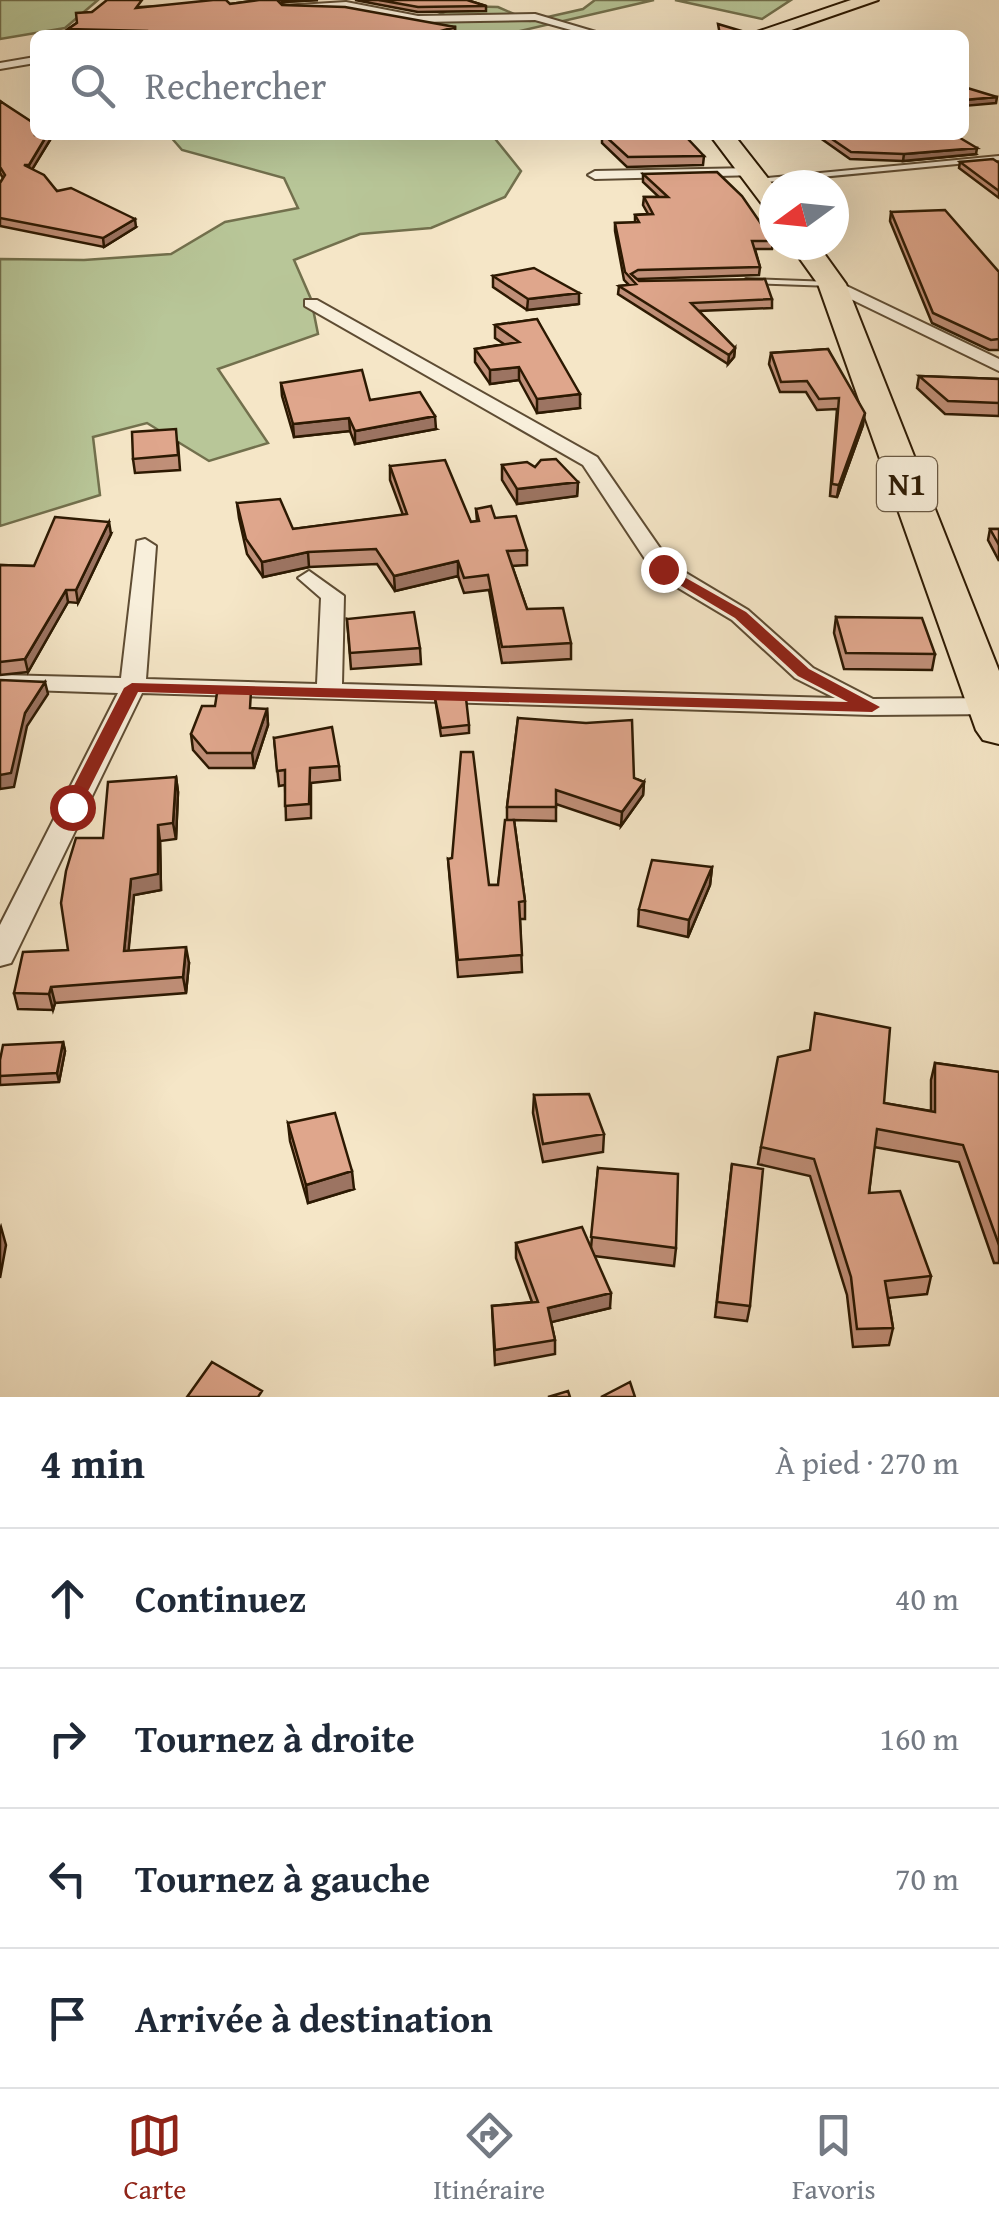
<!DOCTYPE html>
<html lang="fr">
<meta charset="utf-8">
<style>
body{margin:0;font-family:"Gentium Book Plus",serif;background:#f2f2f3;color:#1f2937}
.compass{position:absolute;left:759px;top:170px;width:90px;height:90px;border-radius:50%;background:#fff;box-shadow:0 10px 40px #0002;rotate:255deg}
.stop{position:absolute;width:30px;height:30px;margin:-22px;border:8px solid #8f2418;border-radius:50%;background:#fff}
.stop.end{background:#8f2418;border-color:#fff;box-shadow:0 2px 10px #0008}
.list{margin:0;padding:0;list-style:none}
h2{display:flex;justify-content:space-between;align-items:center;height:130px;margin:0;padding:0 40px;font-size:42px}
h2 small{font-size:32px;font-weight:400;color:#747a83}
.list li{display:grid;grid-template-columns:65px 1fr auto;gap:30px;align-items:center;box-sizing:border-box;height:140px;padding:0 40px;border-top:2px solid #e0e1e3}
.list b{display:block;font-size:38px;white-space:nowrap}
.list em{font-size:32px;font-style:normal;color:#747a83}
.icon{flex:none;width:55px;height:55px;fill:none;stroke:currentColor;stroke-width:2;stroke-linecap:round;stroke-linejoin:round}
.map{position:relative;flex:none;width:999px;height:1397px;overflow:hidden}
.search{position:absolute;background:#fff;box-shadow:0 10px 40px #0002;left:30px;right:30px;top:30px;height:110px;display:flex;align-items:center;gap:25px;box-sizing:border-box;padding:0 35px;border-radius:15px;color:#747a83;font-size:38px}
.sheet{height:690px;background:#fff}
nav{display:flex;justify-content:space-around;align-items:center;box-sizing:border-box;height:140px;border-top:2px solid #e0e1e3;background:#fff;font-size:28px;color:#747a83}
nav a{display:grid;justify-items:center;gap:5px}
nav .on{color:#8f2418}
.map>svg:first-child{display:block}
</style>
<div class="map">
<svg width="999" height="1397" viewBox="0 0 999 1397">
<rect width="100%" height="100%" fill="#f5e6c7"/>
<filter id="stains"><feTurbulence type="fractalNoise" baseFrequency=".002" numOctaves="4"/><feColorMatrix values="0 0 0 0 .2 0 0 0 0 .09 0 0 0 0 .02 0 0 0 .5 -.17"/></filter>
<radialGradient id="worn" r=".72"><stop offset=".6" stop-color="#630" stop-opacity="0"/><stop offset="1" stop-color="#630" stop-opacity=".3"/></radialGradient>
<!-- green -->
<path fill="#b8c698" stroke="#72704d" stroke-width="2.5" d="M0 0H98L65 28 0 39Z
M595 0H654L503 35H439L436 16 457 6 498 7 530 21 583 9Z
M675 0H791L762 19Z
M169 135H492L521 171 505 197 431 228 360 234 294 260 311 299 318 334 218 369 268 443 209 461 147 423 93 437 100 495 0 526V259L84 260 171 254 225 222 298 208 284 178 182 150Z"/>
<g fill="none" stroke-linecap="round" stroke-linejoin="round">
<defs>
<path id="lane" d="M999 156V160L758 183 755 181 758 179Z
M746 279 832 282 836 284 832 286 749 283 745 281Z"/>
<path id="street" d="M346 2 418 16 535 14 606 35H589L535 20 418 22 346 8 282 6Z
M35 57V63L0 69V63Z
M753 168 758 169V175L595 179 588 175 595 171Z
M832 279 999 359V371L826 287 824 284Z
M305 300H317L597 457 671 564 748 610 813 668 873 699 999 698V714L872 715 142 693 15 955 11 963 0 966V925L118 693 0 689V675L121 678 137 541 145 539 156 546 146 679 317 684 321 598 298 578 309 571 344 596 342 684 835 698 795 678 732 620 655 574 583 465 305 306Z"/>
<path id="highway" d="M851 0H878L777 35H748Z
M710 135H734L774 186V211L765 208Z
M790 245H818L846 284 999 671V744L983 740 976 730 818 284Z"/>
</defs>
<!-- lane casing -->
<use href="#lane" stroke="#5e4c33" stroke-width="4"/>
<!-- street casing -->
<use href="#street" stroke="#5e4c33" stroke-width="4"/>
<!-- highway casing -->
<use href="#highway" stroke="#2c1902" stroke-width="4"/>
<!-- lane -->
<use href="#lane" fill="#f8efdb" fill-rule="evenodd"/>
<!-- street -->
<use href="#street" fill="#f8efdb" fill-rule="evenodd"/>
<!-- highway -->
<use href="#highway" fill="#f5e6c7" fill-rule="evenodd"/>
</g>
<!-- wall -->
<path fill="#c08f78" stroke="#2c1902" stroke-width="2.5" d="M259 0H318L282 2 280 4 455 27V32L444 35 69 34 68 29 92 12 141 7 230 4Z
M355 0H467L486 6V11L418 12Z
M0 101 50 140 32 169 57 191 136 227 104 247 0 226V183L3 178 0 173Z
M602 135H648V138L704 156 703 165 627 167 602 143Z
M816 135H955L976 154 903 161 850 159Z
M960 162 999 163V198L959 168Z
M643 174 773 241 772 249H755L760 267 759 275 636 279 639 281 772 299V308L699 311 735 348 734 357 728 364 618 294 619 286 629 285 624 280 615 231V223H635V215L648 214 643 205 644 197H659L643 182Z
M891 212 999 272V350H989L932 323 890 221Z
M493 276 579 304 527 310 493 287Z
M537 319 580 408 537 413 519 380 490 384 475 362V349L504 344 495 338V325Z
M828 349 863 425 837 497 830 496 837 409 817 410 806 392H780L769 364 771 353Z
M919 376 999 379V416L945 414 917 388Z
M281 383 370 400 436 429 355 444 350 431 294 437 282 396Z
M178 443 180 470 135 473 133 459Z
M502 465 535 467 578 482 577 496 517 504 502 480Z
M390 466 471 522 477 521 476 509 495 518 527 550V565L512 566 527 609 571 643V659L502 663 489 590 464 593 458 576 395 591 377 564 309 567 263 577 247 554 239 518 237 503 293 529 403 515 390 480Z
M990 529H999V561L988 540Z
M111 534 78 603 68 602 28 672 0 675V565L34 566Z
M836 617 935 654 932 670 844 669 834 633Z
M347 619 420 648 421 664 351 669Z
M435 698 469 725V733L441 736Z
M267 709 268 725 254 768H209L193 750 191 734Z
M518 718 634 778 644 782 643 795 621 826 556 804V821L514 820 525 901V919H520L522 972 458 977 448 859 489 885H498L507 820V807Z
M274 738 339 766 340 780 311 783V818L286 820 285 785 279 786Z
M176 777 178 792 176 839 160 841 161 890 134 895 128 951 189 963 186 993 55 1003 53 1010 18 1009 14 993 68 950 103 838Z
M712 867 710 885 688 937 638 926 639 909Z
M63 1042 65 1051 59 1082 0 1085V1060Z
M935 1063 999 1072V1263H994L959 1162 874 1147 869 1193 931 1276 927 1294 888 1298 893 1328 889 1345 853 1347 847 1295 810 1176 758 1164 761 1147 884 1103 931 1111V1080Z
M534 1095 604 1134 603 1152 543 1162 533 1113Z
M288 1123 354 1189 308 1203 290 1141Z
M732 1164 750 1306 747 1321 715 1317Z
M598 1168 676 1248 674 1266 594 1256 610 1308 551 1322 555 1340V1354L495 1365 492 1306 532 1302 516 1258V1243L591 1248Z"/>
<!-- shaded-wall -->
<path fill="#9c7462" stroke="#2c1902" stroke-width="2.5" d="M279 0H318L282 2 278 6Z
M455 27V32L444 35H427Z
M997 97 996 103 964 106V100Z
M47 135H49L50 140 30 173 29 165Z
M977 148 976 154 903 161 904 154Z
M135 219 136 227 104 247 103 238Z
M579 293V304L527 310 528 299Z
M735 348 734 357 728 364 729 355Z
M519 367V380L490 384V370Z
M580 394V408L537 413V399Z
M865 413 863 425 837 497 839 485Z
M435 416 436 429 355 444V431Z
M349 418 350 431 294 437 293 424Z
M578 482 577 496 517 504V489Z
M109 522 111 534 78 603 76 590Z
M308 552 309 567 263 577 262 562Z
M458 561V576L395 591 394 576Z
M66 590 68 602 28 672 25 659Z
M45 682 48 694 27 726 14 787 0 789V775L25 713Z
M267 709 268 725 254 768 252 753Z
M176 777 178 792 176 839 173 823Z
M644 782 643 795 621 826 622 812Z
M158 825 160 841 161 890 134 895 127 967 124 951 131 879Z
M712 867 710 885 688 937 689 920Z
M186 947 189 963 186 993 183 977Z
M51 987 55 1003 53 1010 49 994Z
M63 1042 65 1051 59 1082 57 1073Z
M352 1171 354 1189 308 1203 306 1185Z
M1 1227 6 1245 0 1278V1230Z
M611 1293 610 1308 548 1323V1308Z"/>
<!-- building -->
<path fill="#dfa68c" stroke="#2c1902" stroke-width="2.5" d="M107 0H142L136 8 213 0H226L230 4 259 0H279L278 1 282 5 345 7 455 27 427 35H140L145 31 68 29 77 23 76 13 92 12Z
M379 0H467L486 6 418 7Z
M718 24 755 35H720Z
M964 87 997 97 964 100Z
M0 101 35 124V135H47L29 165H24L44 175 57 191 71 188 135 219 103 238 0 218V183L5 175 0 167Z
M604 135H648V138H687L704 156 628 157Z
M826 135H955L977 148 904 154 851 152Z
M993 159 999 163V191L960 162Z
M717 172 742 196 773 241H752L760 267 638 270 631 274 639 281 765 279 772 299 691 303 735 348 729 355 619 286 636 284 625 272 615 223 639 222 635 215 653 214 644 197H668L643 174Z
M945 210 999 272V339L991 340 933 313 891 212Z
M534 268 579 293 528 299 493 276Z
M537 319 580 394 537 399 519 367 490 370 475 349 519 342 495 325Z
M828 349 865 413 839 485 832 484 839 398 819 399 807 381 781 382 771 353Z
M362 370 370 400 420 392 435 416 355 431 349 418 293 424 281 383Z
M919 376 999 379V403L948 401Z
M176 429 178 455 133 459 132 432Z
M556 459 578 482 517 489 502 465 527 462 535 467 541 460Z
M445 460 471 522 479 521 476 509 491 506 495 518 516 516 527 550 507 551 527 609 563 608 571 643 502 647 488 575 464 578 458 561 394 576 376 549 308 552 262 562 246 539 237 503 280 499 293 529 407 514 390 466Z
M55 517 109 522 76 590H66L25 659 0 662V565L34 566Z
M990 529H999V545Z
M414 612 420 648 350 653 347 619Z
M836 617 922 618 935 654 846 653Z
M0 680 45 682 25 713 11 773 0 775Z
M251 691 250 708 267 709 252 753H207L191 734 202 706H215L217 693Z
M435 698H466L469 725 441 728Z
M518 718 586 723 632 720 634 778 644 782 622 812 556 790V807H507Z
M332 727 339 766 310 768 309 804 285 806V770L277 771 274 738Z
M461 752H473L489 885H498L505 820H514L525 901 519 902 522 955 458 960 448 859 452 858Z
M176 777 173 823 158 825V874L131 879 124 951 186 947 183 977 51 987 49 994 14 993 23 952 68 950 61 903 66 871 76 838H103L108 782Z
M652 860 712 867 689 920 639 909Z
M815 1013 890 1028 884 1103 935 1112V1063L999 1072V1245L963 1145 877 1129 869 1193 900 1191 931 1276 885 1281 893 1328 857 1329 851 1277 814 1159 761 1147 778 1057 810 1050Z
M63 1042 57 1073 0 1076V1060L3 1045Z
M589 1094 604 1134 543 1144 534 1095Z
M335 1113 352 1171 306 1185 288 1123Z
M732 1164 763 1169 750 1306 717 1302Z
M598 1168 678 1174 676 1248 591 1237Z
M582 1227 611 1293 548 1308 555 1340 495 1350 492 1306 538 1302 516 1243Z
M212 1362 262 1391 258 1397H187Z
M630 1382 635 1397H601Z
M568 1391 570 1397H548Z"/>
<!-- route -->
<path fill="#8f2418" d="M663 565 746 612 809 669 880 707 872 712 138 692 78 811 63 807 124 688 132 683 848 702 798 676 735 618 658 572Z"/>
<g text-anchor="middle" stroke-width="10" stroke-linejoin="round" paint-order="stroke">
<!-- shield labels -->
<rect fill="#f8efdb" stroke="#695943" stroke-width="2.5" x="877" y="457" width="60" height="54" rx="8"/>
<g font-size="32" font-weight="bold" fill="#2c1902">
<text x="907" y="495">N1</text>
</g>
</g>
<rect width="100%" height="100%" filter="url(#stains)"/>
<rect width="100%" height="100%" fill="url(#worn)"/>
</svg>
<svg class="compass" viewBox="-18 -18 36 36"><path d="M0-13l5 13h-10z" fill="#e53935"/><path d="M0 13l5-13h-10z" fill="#747a83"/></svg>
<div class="stop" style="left:72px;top:807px"></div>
<div class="stop end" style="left:663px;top:569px"></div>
<div class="search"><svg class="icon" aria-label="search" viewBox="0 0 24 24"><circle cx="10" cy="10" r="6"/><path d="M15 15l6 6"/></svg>Rechercher</div>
</div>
<section class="sheet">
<h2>4 min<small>À pied · 270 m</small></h2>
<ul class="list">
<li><svg class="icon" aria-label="ahead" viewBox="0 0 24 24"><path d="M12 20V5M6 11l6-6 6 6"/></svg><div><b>Continuez</b></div><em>40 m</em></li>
<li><svg class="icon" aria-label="right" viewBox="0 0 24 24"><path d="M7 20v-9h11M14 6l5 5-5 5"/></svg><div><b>Tournez à droite</b></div><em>160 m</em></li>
<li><svg class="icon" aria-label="left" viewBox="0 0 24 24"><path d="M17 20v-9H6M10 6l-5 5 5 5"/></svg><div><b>Tournez à gauche</b></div><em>70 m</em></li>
<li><svg class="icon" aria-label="arrive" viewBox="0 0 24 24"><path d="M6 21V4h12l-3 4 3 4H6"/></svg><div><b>Arrivée à destination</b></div></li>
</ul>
</section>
<nav>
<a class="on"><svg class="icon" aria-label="map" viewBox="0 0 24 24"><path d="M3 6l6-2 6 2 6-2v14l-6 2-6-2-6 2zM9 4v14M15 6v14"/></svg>Carte</a>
<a><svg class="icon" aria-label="directions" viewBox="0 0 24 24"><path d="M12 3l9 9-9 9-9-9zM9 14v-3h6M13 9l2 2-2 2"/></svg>Itinéraire</a>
<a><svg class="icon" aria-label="saved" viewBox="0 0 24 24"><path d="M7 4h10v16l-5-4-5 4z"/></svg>Favoris</a>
</nav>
